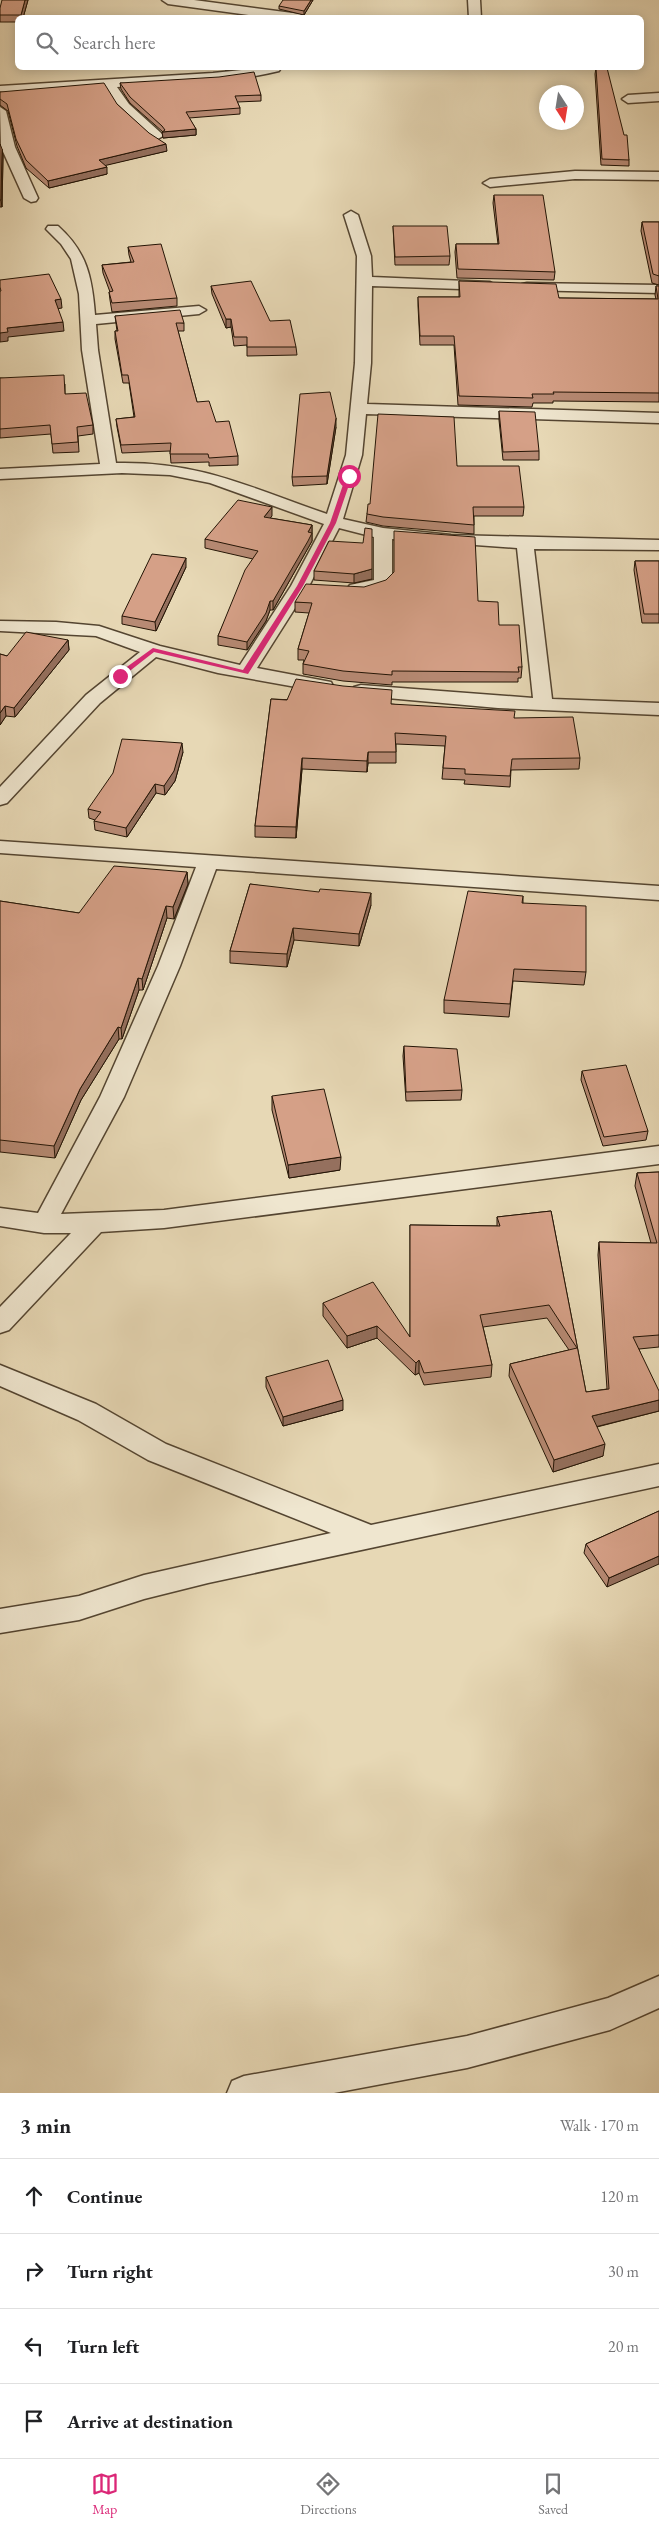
<!DOCTYPE html>
<meta charset="utf-8">
<style>
body{margin:0;font-family:"EB Garamond",serif;background:#f6f6f6;color:#202124}
.compass{position:absolute;left:539px;top:85px;width:45px;height:45px;border-radius:50%;background:#fff;box-shadow:0 2px 12px #0003;rotate:168deg}
.stop{position:absolute;width:15px;height:15px;margin:-11px;border:4px solid #db2777;border-radius:50%;background:#fff}
.stop.end{background:#db2777;border-color:#fff;box-shadow:0 1px 5px #0008}
.list{margin:0;padding:0;list-style:none}
h2{display:flex;justify-content:space-between;align-items:center;height:65px;margin:0;padding:0 20px;font-size:21px}
h2 small{font-size:16px;font-weight:400;color:#757577}
.list li{display:grid;grid-template-columns:32px 1fr auto;gap:15px;align-items:center;box-sizing:border-box;height:75px;padding:0 20px;border-top:1px solid #e0e0e0}
.list b{display:block;font-size:19px;white-space:nowrap}
.list em{font-size:16px;font-style:normal;color:#757577}
.icon{flex:none;width:28px;height:28px;fill:none;stroke:currentColor;stroke-width:2;stroke-linecap:round;stroke-linejoin:round}
.map{position:relative;flex:none;width:659px;height:2093px;overflow:hidden}
.search{position:absolute;background:#fff;box-shadow:0 2px 12px #0003;left:15px;right:15px;top:15px;height:55px;display:flex;align-items:center;gap:12px;box-sizing:border-box;padding:0 18px;border-radius:8px;color:#757577;font-size:19px}
.sheet{height:365px;background:#fff}
nav{display:flex;justify-content:space-around;align-items:center;box-sizing:border-box;height:70px;border-top:1px solid #e0e0e0;background:#fff;font-size:14px;color:#757577}
nav a{display:grid;justify-items:center;gap:2px}
nav .on{color:#db2777}
.map>svg:first-child{display:block}
</style>
<div class="map">
<svg width="659" height="2093" viewBox="0 0 659 2093">
<rect width="100%" height="100%" fill="#e7d8b5"/>
<filter id="stains"><feTurbulence type="fractalNoise" baseFrequency=".004" numOctaves="4"/><feColorMatrix values="0 0 0 0 .2 0 0 0 0 .09 0 0 0 0 .02 0 0 0 .5 -.17"/></filter>
<radialGradient id="worn" r=".72"><stop offset=".6" stop-color="#630" stop-opacity="0"/><stop offset="1" stop-color="#630" stop-opacity=".3"/></radialGradient>
<g fill="none" stroke-linecap="round" stroke-linejoin="round">
<defs>
<path id="street" d="M162 0H194L300 14 306 18H270L168 4Z
M468 0H480L481 18H469Z
M260 68H281L279 71C227 84 171 83 117 87L129 104 161 133 163 136 156 140 151 139 119 110 105 87 0 94V86L213 73Z
M659 93V101L628 103 622 99 628 95Z
M0 107 6 111 15 147 38 198 36 201 31 202 24 198 1 147Z
M575 171 659 172V180L575 179 490 187 483 183 490 179Z
M351 211 358 215 371 256 372 277 490 282 497 286 490 290 372 286 371 363 367 404 659 413V423L366 414 362 455 343 519 383 528 451 535 659 540V550L534 549 552 699 659 703V715L498 708 354 695 352 691 354 687 361 685 533 698 517 548 392 539V582C384 593 362 596 350 593L347 589 350 585 374 580V537L339 528 309 586 257 668 331 682 333 686 331 690 324 692 218 673 156 657 100 703 7 803 0 805V787L86 695 140 652 96 636 0 631V621L56 622 99 626 160 646 240 665 291 586 324 524 210 483 170 475 122 473 0 479V469L100 464 82 350 79 294 71 259 61 244 46 229 48 226H58C87 252 92 277 95 315L199 306 206 310 199 314 96 324 98 350 116 463C200 461 251 488 327 514L346 455 355 363 357 256 344 215Z
M527 283 659 285V293L522 290 520 287 522 284Z
M0 841 659 886V900L216 869 180 966 124 1097 61 1214 164 1210 659 1146V1164L164 1228 101 1232 9 1330 0 1333V1307L71 1233H44L0 1226V1208L38 1213 100 1097 158 966 196 867 0 853Z
M0 1365 96 1404 166 1444 371 1525 659 1464V1486L208 1583 144 1599 79 1620 0 1633V1609L79 1596 144 1575 331 1533 148 1460 78 1420 0 1386Z
M659 1976V2008L610 2030 467 2068 334 2093H227L232 2081 244 2076 467 2036 608 1998Z"/>
</defs>
<!-- street casing -->
<use href="#street" stroke="#544531" stroke-width="3"/>
<!-- street -->
<use href="#street" fill="#efe6cf" fill-rule="evenodd"/>
</g>
<!-- wall -->
<path fill="#b78a74" stroke="#231405" d="M28 0 23 18H18V22H0V8Z
M313 0 304 15 279 9V6Z
M596 68 629 160V166L601 165 595 74Z
M120 83 261 95V101L237 102 240 108V114L189 118 196 129V135L163 138V132L130 103 121 89Z
M0 92 117 104 167 151 105 165 107 174 49 188 26 168 17 146 8 111 0 105Z
M0 144 3 156 2 207H0Z
M494 195 555 272 554 280 457 278 455 252 456 244H498L493 203Z
M642 222H659V285L652 283 641 231Z
M393 226 450 256 449 265H395Z
M128 247 177 298V306L112 312 110 300 109 292H110L103 273 102 265 131 262 129 255Z
M459 281 559 298 656 299 655 295 656 286H659V402L553 401V403H533L532 407 458 405 454 345H420L418 306V297H459Z
M211 286 270 321 296 347 297 355 247 356V345L234 346 231 327 226 328 212 294Z
M115 316 184 323V331H178L197 402 216 422 238 456V465L209 466V462L171 463 170 451 122 453 117 427 116 419 134 417 129 383H123L115 339V331H117Z
M0 378 65 384V394L93 425V434L78 436 79 452 53 453 51 434 0 438Z
M499 411 539 451V460H503L499 420Z
M336 427 327 484 293 486 292 477Z
M457 466 524 507 523 516H474V534L383 526 366 522 367 514 370 504Z
M272 516 270 518 312 525V541L273 610H270L266 621 247 650 218 645V636L253 559 205 548V539Z
M329 541 372 579 354 583 314 580V571Z
M635 561H659V623H642L634 570Z
M186 567 156 631 122 624V616Z
M478 601 499 625 522 667 521 678H518V682H392V685L343 681 303 674V664L304 660H298V649L309 613 295 612V602Z
M68 640 69 650 15 717 6 716 0 725V654L7 656Z
M271 699 391 704 514 718 580 758 579 769 511 770 510 787 464 784 465 780 442 779 445 746 396 744V763H368L367 772 302 769 296 838 255 837V826Z
M183 752 175 781 165 795 156 793 127 837 95 830 94 821 95 820 89 818 88 809Z
M187 872 188 884 174 919 167 918 143 990H139L122 1039H119L81 1100 55 1158 0 1152V901L79 913Z
M250 884 371 905 359 946 294 940 287 967 230 963V951Z
M523 896V903L586 972 584 985 513 981 509 1017 444 1013V1000Z
M404 1046 462 1090 461 1100 406 1101 403 1056Z
M582 1071 648 1131 646 1140 603 1146 581 1080Z
M272 1096 340 1170 289 1178 272 1110Z
M659 1172V1347L639 1349 659 1411 597 1427 603 1456 553 1472 509 1376 510 1364 569 1350 547 1318 483 1327 492 1365 491 1377 424 1385 419 1373 415 1375 377 1338 347 1348 323 1316V1303L410 1336V1225L497 1226V1217L551 1211 586 1392 607 1389 598 1255 599 1242 651 1243 635 1186 637 1173Z
M266 1377 343 1410 283 1426 266 1387Z
M659 1511 607 1587 584 1553 586 1544Z"/>
<!-- shaded-wall -->
<path fill="#95705e" stroke="#231405" d="M25 0H28L23 18H22L21 15Z
M311 0H313L304 15V11Z
M225 68H247L225 70Z
M196 129V135L163 138 162 132Z
M166 144 167 151 99 167V160Z
M2 149 3 156 2 207 1 200Z
M107 167V174L49 188 48 181Z
M61 299 62 308 56 309 55 300Z
M226 319H231V327L226 328Z
M63 322 64 331 8 337V341L0 342V333L7 328Z
M336 418V427L327 484V476Z
M272 507V516L264 525V517Z
M312 525V541L273 610V601L308 532Z
M186 558V567L156 631 155 622Z
M372 569V579L354 583V574Z
M270 601V610L266 621 247 650V642Z
M68 640 69 650 15 717 14 708Z
M5 706 6 716 0 725V713Z
M182 743 183 752 175 781 165 795 164 786Z
M368 752V763L367 772V761Z
M302 758V769L296 838V827Z
M155 784 156 793 127 837 126 828Z
M187 872 188 884 174 919 173 907Z
M371 893V905L359 946V934Z
M166 906 167 918 143 990 142 979Z
M293 928 294 940 287 967V954Z
M138 978 139 990 122 1039 121 1028Z
M118 1027 119 1039 81 1100 55 1158 54 1146 80 1089Z
M341 1157 340 1170 289 1178 288 1165Z
M377 1326V1338L347 1348V1336Z
M419 1360V1373L415 1375 416 1363Z
M343 1400V1410L283 1426V1417Z
M659 1400V1411L591 1428 592 1416Z
M605 1444 603 1456 553 1472 554 1460Z
M659 1556V1564L607 1587 609 1578Z"/>
<!-- building -->
<path fill="#d5a087" stroke="#231405" d="M2 0H25L21 15H0V8Z
M283 0H311L304 11 279 6Z
M596 68H607L624 135H627L629 160 602 159Z
M254 72 261 95 235 96 240 108 186 112 196 129 162 132 165 130 162 126 130 97 120 83 219 77Z
M104 83 117 104 149 133 166 144 99 160 107 167 48 181 26 160 16 139 7 104 0 99V92Z
M0 144 2 149 1 200H0Z
M494 195H543L555 272 458 269 456 244H499Z
M642 222H659V276L653 274Z
M393 226H447L450 256 395 257Z
M161 244 177 298 112 303 109 292 113 291 102 265 134 262 128 247Z
M49 274 61 299 55 300 63 322 7 328 8 332 0 333V291H1L0 287V280Z
M251 281 270 321 290 320 296 347H247V337H234L231 319H226L211 286Z
M459 281 556 284 559 298 658 299 656 286H659V393L553 392 554 394H532L533 398 459 396 454 336H420L418 297H460Z
M180 310 184 323H176L197 402 209 401 216 422 229 421 238 456 209 458 208 454H170L171 443 121 445 116 419 135 417 128 375H122L115 331H118L115 316Z
M64 375 65 394 86 393 93 425 77 427 78 442 52 444 50 425 0 429V378Z
M330 392 336 418 327 476 292 477 300 394Z
M499 411 535 412 539 451 503 452Z
M378 414 454 417 457 466H519L524 507H473L474 525 383 517 367 514 368 504H370Z
M238 500 272 507 264 517 312 525 308 532 312 533 308 541 273 601H270L266 613 247 642 218 636 245 570 258 551 205 539Z
M365 528 372 529V569L354 574 314 571 329 541 363 543Z
M394 531 475 537 478 601 498 602 499 625H519L522 667H518L519 672 392 671V675L343 671 303 664 309 651 298 649 312 603 295 602 306 584 364 587 386 580 394 572Z
M152 554 186 558 155 622 122 616Z
M635 561H659V614H644Z
M26 632 68 640 14 708 5 706 0 713V654L7 656Z
M296 679 343 686 392 690 391 704 515 711 514 718 573 717 580 758 512 759 510 776 465 774V769L443 768 446 736 395 733 396 752H368L367 761 302 758 296 827 255 826 271 699 287 700Z
M122 739 182 743 174 771 164 786 155 784 126 828 94 821 101 812 88 809 113 773Z
M114 866 187 872 173 907 166 906 142 979 138 978 121 1028 118 1027 80 1089 54 1146 0 1140V901L79 913Z
M250 884 319 892 320 889 371 893 359 934 293 928 287 954 230 951Z
M468 891 523 896 522 903 586 906V972L514 969 510 1004 444 1000Z
M404 1046 457 1049 462 1090 406 1092Z
M626 1065 648 1131 604 1137 582 1071Z
M324 1089 341 1157 288 1165 272 1096Z
M659 1172V1335L633 1337 659 1391V1400L592 1416 605 1444 554 1460 510 1364 577 1348 549 1305 480 1315 492 1365 424 1373 419 1360 416 1363 377 1326 347 1336 323 1303 373 1282 410 1337V1225L500 1226 497 1217 551 1211 586 1392 609 1389 599 1242 657 1243 637 1173Z
M328 1360 343 1400 283 1417 266 1377Z
M659 1511V1556L609 1578 586 1544Z"/>
<!-- route -->
<path fill="#db2777" d="M349 474 352 476 336 523 303 586 248 674 154 652 122 677H117V674L153 648 243 670 297 586 330 523 346 476Z"/>
<rect width="100%" height="100%" filter="url(#stains)"/>
<rect width="100%" height="100%" fill="url(#worn)"/>
</svg>
<svg class="compass" viewBox="-18 -18 36 36"><path d="M0-13l5 13h-10z" fill="#e53935"/><path d="M0 13l5-13h-10z" fill="#757577"/></svg>
<div class="stop" style="left:349px;top:476px"></div>
<div class="stop end" style="left:120px;top:676px"></div>
<div class="search"><svg class="icon" aria-label="search" viewBox="0 0 24 24"><circle cx="10" cy="10" r="6"/><path d="M15 15l6 6"/></svg>Search here</div>
</div>
<section class="sheet">
<h2>3 min<small>Walk · 170 m</small></h2>
<ul class="list">
<li><svg class="icon" aria-label="ahead" viewBox="0 0 24 24"><path d="M12 20V5M6 11l6-6 6 6"/></svg><div><b>Continue</b></div><em>120 m</em></li>
<li><svg class="icon" aria-label="right" viewBox="0 0 24 24"><path d="M7 20v-9h11M14 6l5 5-5 5"/></svg><div><b>Turn right</b></div><em>30 m</em></li>
<li><svg class="icon" aria-label="left" viewBox="0 0 24 24"><path d="M17 20v-9H6M10 6l-5 5 5 5"/></svg><div><b>Turn left</b></div><em>20 m</em></li>
<li><svg class="icon" aria-label="arrive" viewBox="0 0 24 24"><path d="M6 21V4h12l-3 4 3 4H6"/></svg><div><b>Arrive at destination</b></div></li>
</ul>
</section>
<nav>
<a class="on"><svg class="icon" aria-label="map" viewBox="0 0 24 24"><path d="M3 6l6-2 6 2 6-2v14l-6 2-6-2-6 2zM9 4v14M15 6v14"/></svg>Map</a>
<a><svg class="icon" aria-label="directions" viewBox="0 0 24 24"><path d="M12 3l9 9-9 9-9-9zM9 14v-3h6M13 9l2 2-2 2"/></svg>Directions</a>
<a><svg class="icon" aria-label="saved" viewBox="0 0 24 24"><path d="M7 4h10v16l-5-4-5 4z"/></svg>Saved</a>
</nav>
